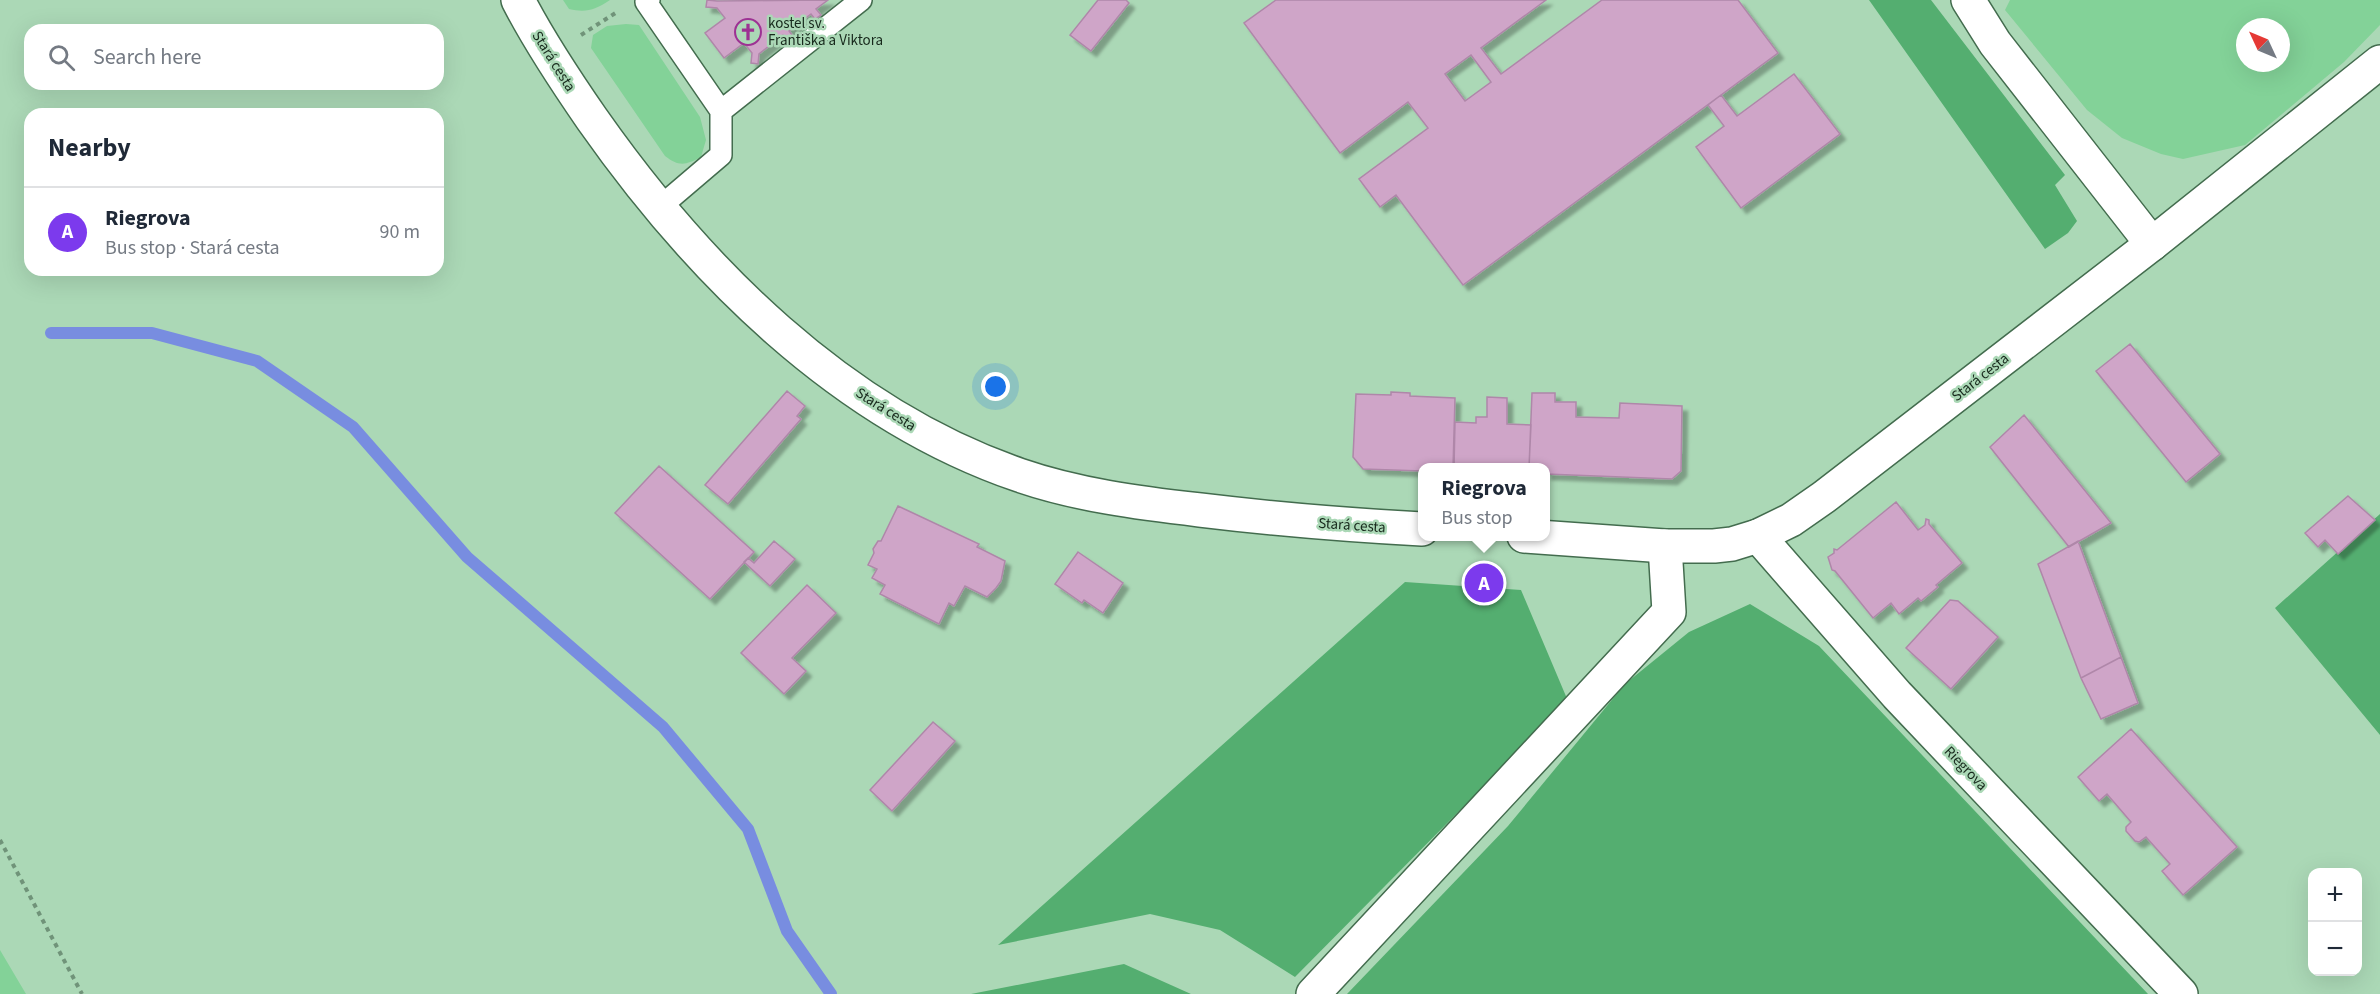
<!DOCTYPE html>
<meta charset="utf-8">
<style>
body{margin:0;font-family:"Source Sans 3",sans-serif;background:#f2f2f3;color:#1f2937}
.controls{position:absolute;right:18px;bottom:18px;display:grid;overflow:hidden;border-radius:12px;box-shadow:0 6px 24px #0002}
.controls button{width:54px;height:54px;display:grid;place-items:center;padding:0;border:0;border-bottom:2px solid #e0e1e3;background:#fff;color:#1f2937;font:30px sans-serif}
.compass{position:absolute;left:2236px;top:18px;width:54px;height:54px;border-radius:50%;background:#fff;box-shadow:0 6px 24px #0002;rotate:314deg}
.you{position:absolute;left:996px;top:387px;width:21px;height:21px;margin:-15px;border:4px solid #fff;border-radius:50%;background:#1a73e8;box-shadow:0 0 0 9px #1a73e833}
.badge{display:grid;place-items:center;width:39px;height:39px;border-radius:50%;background:#7c3aed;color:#fff;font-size:20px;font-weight:700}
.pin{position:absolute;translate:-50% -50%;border:3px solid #fff;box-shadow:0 2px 6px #0006}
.popup{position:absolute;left:1418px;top:463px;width:132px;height:78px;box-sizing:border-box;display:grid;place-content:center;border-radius:12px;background:#fff;filter:drop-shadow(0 2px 4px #0005);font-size:20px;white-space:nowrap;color:#747a83}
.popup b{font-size:22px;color:#1f2937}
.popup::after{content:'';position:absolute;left:50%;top:100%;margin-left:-12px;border:12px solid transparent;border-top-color:#fff}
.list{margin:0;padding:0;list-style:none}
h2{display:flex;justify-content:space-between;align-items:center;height:78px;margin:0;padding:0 24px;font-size:26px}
h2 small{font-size:20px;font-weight:400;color:#747a83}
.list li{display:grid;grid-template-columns:39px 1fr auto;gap:18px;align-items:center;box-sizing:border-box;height:90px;padding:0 24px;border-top:2px solid #e0e1e3}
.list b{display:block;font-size:22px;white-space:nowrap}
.list p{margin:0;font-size:20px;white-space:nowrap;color:#747a83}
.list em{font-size:20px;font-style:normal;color:#747a83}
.icon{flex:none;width:33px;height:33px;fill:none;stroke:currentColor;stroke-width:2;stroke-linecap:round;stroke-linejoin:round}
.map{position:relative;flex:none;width:2380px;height:994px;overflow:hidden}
.search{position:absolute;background:#fff;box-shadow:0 6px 24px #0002;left:24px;top:24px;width:420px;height:66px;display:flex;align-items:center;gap:15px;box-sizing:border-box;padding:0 21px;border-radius:18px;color:#747a83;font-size:22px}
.panel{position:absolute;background:#fff;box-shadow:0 6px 24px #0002;left:24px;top:108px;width:420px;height:168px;border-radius:18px}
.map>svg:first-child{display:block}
</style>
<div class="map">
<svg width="2380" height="994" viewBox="0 0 2380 994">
<defs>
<filter id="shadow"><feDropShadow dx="5.5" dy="5.5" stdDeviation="1.5" flood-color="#0004"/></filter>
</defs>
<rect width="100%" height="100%" fill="#abd8b6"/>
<!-- green -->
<path fill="#83d298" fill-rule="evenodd" d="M563 0H610C595 10 586 13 569 9Z
M2010 0H2380V25L2344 62 2245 145 2183 159 2161 154 2122 138 2087 110 2005 10ZM2245 27H2281V63H2245Z
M626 24 639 25 700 117 706 140 701 157C686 165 679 167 665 156L591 48 593 35 607 26Z
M0 950 26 994H0Z"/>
<!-- forest -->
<path fill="#54ae70" d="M1869 0H1931L2065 175 2055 185 2077 221 2068 233 2045 249Z
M2380 514V735L2275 608Z
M1405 582 1521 590 1568 701 1295 977 1220 930 1150 914 998 945Z
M1750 604 1819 646 2148 994H1347L1508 826 1625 684 1689 632Z
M1124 964 1191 994H971Z"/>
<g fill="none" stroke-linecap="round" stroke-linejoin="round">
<!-- stream -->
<path stroke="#788de0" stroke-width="12" d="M51 333H152L257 361 353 427 467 557 663 727 748 829 787 931 831 994"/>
</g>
<!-- building -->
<path fill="#cfa5c8" stroke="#af87a9" stroke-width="1.5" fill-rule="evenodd" filter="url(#shadow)" d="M707 0 717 1 828 0 816 9 821 15 815 19 811 14 789 31 793 36 787 40 783 35 759 54 758 64 751 63 752 53 744 43 724 58 705 33 725 18 717 8 706 7Z
M1098 0H1126L1129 3 1091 51 1070 35Z
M1276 0H1546L1481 48 1501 74 1602 0H1738L1778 53 1463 285 1396 195 1380 207 1359 179 1428 128 1408 102 1340 153 1244 23ZM1471 55 1491 82 1465 101 1445 74Z
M1794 74 1840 134 1741 208 1696 147 1724 126 1708 105 1721 95 1737 116Z
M2130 344 2220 454 2186 482 2096 371Z
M787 391 805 406 797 416 801 419 728 504 705 485Z
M1391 392 1410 393V396L1455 398 1453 468H1422V471L1363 469 1353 457 1356 394 1391 395Z
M1532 393H1555V402H1576V417L1619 418 1620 403 1682 406 1681 471 1672 479 1546 474V468H1529Z
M1487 397 1507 398V424L1531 425 1529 468H1454L1455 422 1476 423V417H1487Z
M2024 415 2111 523 2069 547 1990 447Z
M659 466 754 552 710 599 615 513Z
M2348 496 2375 520 2338 554 2325 540 2318 547 2305 533Z
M1896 502 1918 530 1925 525 1926 519 1929 520V524L1962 563 1936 585 1938 587 1921 601 1918 598 1899 614 1891 603 1873 618 1835 571 1832 570 1828 557 1834 553V549L1837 550Z
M898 506 979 544 977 547 1005 561 1001 581 996 588 987 597 965 586 954 606 949 603 939 624 880 594 885 585 872 578 877 569 868 565 874 553 873 549 878 541H881Z
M774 541 795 559 770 586 744 562 748 558 754 563Z
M2078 541 2121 657 2081 678 2038 564Z
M1078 552 1123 583 1103 613 1084 600 1082 603 1055 584Z
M807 585 836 613 792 658 806 671 784 694 741 653Z
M1950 600 1958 601 1998 637 1951 689 1906 648Z
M2121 657 2138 703 2101 719 2081 678Z
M933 722 955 741 892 811 870 790Z
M2131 729 2237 847 2183 895 2162 871 2170 864 2146 837 2139 842 2135 841 2126 831V827L2131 822 2107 794 2099 801 2078 777Z"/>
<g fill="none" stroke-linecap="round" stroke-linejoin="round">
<defs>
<path id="service" d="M649 0 646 2 721 111V155L660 207
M721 111 861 0"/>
<path id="minor" d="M1758 536 1897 695 2181 994
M1313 994 1669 612 1665 546"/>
<path id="tertiary" d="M518 0C539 41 565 80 592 119 698 270 841 414 1019 475 1077 495 1139 503 1200 510 1274 519 1348 525 1422 529
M1524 536 1665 546H1714L1732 544 1758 536 1791 520 1824 497 2152 244 2380 62"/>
<path id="secondary" d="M1968 0 1995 43 2152 244"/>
</defs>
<!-- service casing -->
<use href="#service" stroke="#436c4e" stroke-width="24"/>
<!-- minor casing -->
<use href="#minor" stroke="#436c4e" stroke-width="36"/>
<!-- tertiary casing -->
<use href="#tertiary" stroke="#436c4e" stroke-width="36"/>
<!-- secondary casing -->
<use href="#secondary" stroke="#436c4e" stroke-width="36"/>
<!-- path -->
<path stroke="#709379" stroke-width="4" stroke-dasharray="4.5 4.5" stroke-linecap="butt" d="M581 35 617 12
M0 840 82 994"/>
<!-- service -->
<use href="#service" stroke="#fff" stroke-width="21"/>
<!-- minor -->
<use href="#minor" stroke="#fff" stroke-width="33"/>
<!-- tertiary -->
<use href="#tertiary" stroke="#fff" stroke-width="33"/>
<!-- secondary -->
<use href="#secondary" stroke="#fff" stroke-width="33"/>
</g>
<!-- icons -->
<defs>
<symbol id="church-ring" viewBox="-11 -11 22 22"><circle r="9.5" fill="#abd8b6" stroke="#9d3293" stroke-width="1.5"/><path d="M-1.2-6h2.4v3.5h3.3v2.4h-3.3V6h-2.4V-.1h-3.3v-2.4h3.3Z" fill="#9d3293"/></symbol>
</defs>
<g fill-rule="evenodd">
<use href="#church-ring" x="733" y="17" width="30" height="30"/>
</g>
<g text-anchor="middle" stroke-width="5" stroke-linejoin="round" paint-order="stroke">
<!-- poi labels -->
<g font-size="15" fill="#17291c" stroke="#abd8b6" text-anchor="start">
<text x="768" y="28">kostel sv.<tspan x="768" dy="17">Františka a Viktora</tspan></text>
</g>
<!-- street labels -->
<g font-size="15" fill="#17291c" stroke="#abd8b6">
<text transform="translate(554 61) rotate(58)" y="5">Stará cesta</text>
<text transform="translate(1980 377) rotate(-38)" y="5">Stará cesta</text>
<text transform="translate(886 409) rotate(32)" y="5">Stará cesta</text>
<text transform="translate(1352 525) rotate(4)" y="5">Stará cesta</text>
<text transform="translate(1966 768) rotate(46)" y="5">Riegrova</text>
</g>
</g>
</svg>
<div class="controls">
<button>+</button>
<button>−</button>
</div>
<svg class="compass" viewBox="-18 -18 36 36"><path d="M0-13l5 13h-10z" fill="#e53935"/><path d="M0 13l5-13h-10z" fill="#747a83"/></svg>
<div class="you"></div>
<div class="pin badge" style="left:1484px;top:583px">A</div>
<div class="popup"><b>Riegrova</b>Bus stop</div>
<div class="search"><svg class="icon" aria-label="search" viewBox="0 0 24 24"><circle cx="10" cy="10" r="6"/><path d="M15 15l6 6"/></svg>Search here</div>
<section class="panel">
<h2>Nearby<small></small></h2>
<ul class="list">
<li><span class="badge">A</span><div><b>Riegrova</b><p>Bus stop · Stará cesta</p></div><em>90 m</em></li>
</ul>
</section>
</div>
